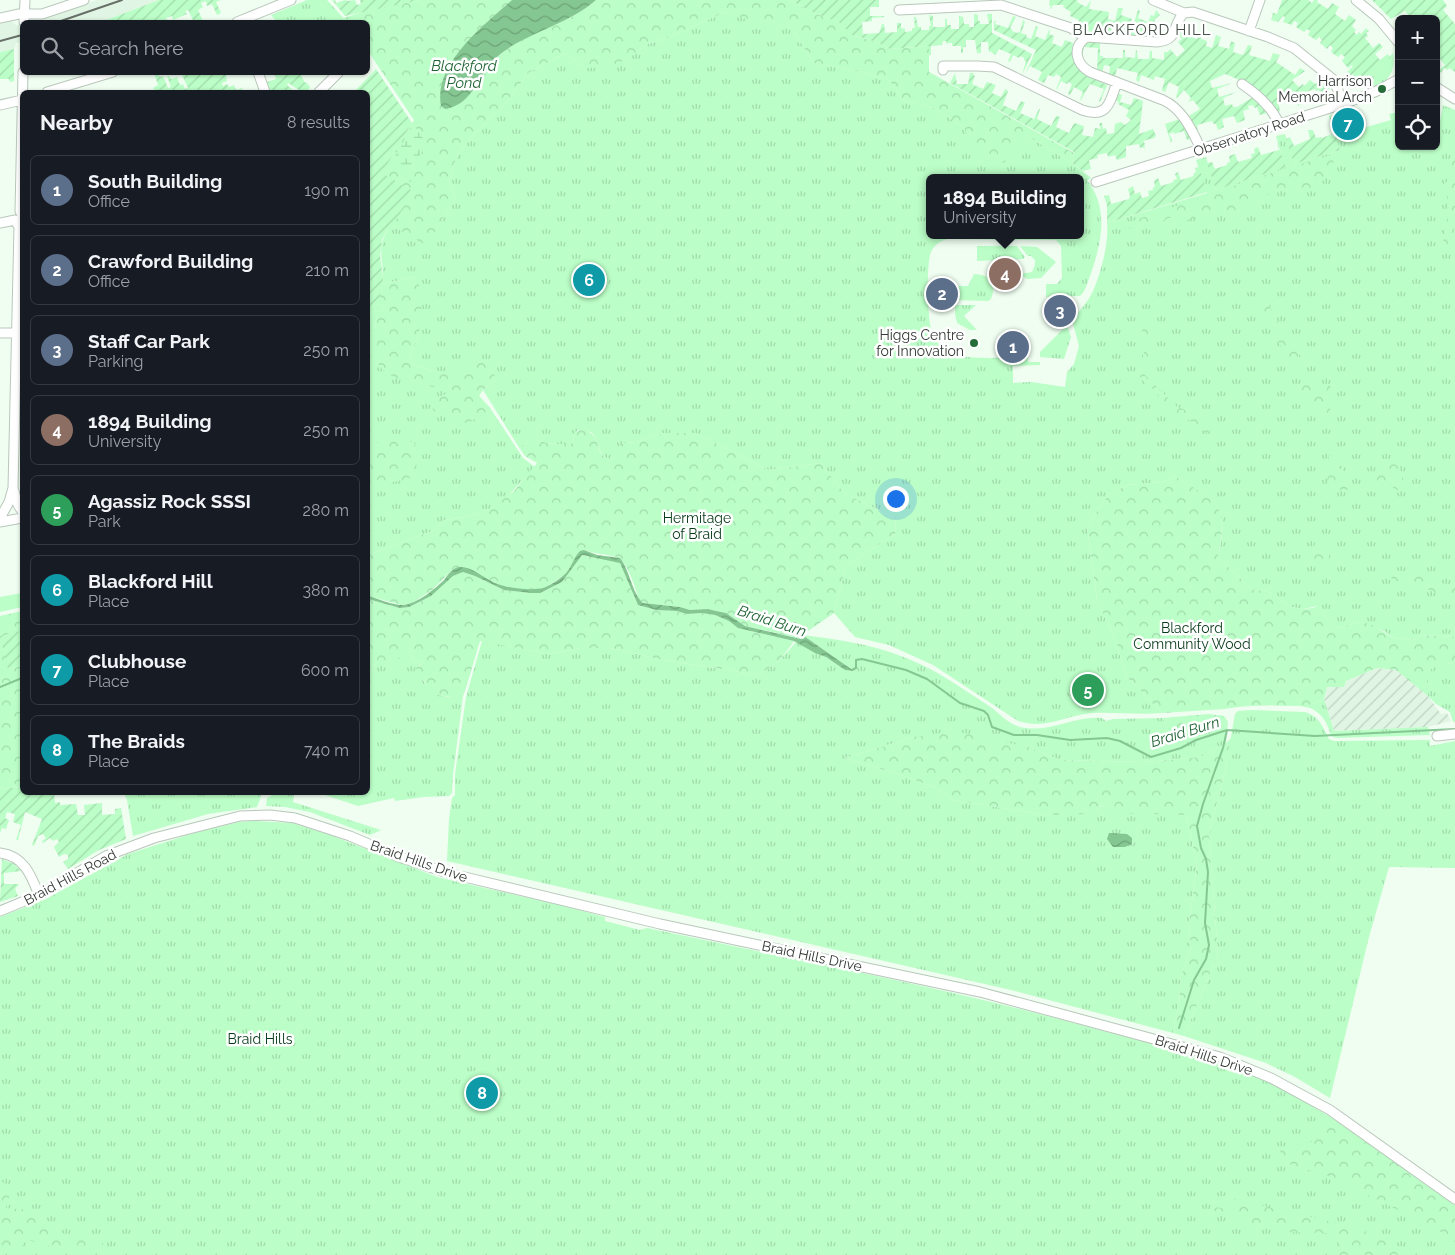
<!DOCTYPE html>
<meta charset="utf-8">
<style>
body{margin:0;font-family:Raleway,sans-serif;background:#20242c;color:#f1f3f6}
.controls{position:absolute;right:15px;top:15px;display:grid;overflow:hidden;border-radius:8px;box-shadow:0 1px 4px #0004}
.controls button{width:45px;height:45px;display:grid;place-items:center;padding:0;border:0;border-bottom:1px solid #363941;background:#171b24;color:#f1f3f6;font:25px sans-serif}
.you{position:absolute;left:895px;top:498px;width:18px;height:18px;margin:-12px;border:4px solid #fff;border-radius:50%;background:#1a73e8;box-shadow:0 0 0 8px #1a73e833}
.badge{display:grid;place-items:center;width:32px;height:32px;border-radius:50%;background:#db2777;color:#fff;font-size:16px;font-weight:700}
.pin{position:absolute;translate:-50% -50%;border:2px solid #fff;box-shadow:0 1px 5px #0006}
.popup{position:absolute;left:926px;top:174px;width:158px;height:65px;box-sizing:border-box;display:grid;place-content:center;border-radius:8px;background:#171b24;filter:drop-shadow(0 1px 4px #0005);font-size:16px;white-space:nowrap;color:#9ea1a6}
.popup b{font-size:19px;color:#f1f3f6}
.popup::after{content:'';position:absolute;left:50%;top:100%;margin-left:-10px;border:10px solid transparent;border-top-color:#171b24}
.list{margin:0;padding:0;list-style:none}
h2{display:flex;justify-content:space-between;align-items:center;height:65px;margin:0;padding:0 20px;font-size:21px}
h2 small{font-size:16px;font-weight:400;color:#9ea1a6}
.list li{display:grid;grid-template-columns:32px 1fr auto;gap:15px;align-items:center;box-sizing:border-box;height:70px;margin:0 10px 10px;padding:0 10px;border:1px solid #363941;border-radius:8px}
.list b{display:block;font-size:19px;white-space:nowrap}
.list p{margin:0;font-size:16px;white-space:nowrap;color:#9ea1a6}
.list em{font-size:16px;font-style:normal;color:#9ea1a6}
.icon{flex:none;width:28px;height:28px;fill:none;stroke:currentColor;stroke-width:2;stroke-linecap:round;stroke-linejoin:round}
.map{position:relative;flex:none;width:1455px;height:1255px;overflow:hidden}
.search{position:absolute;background:#171b24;box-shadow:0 1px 4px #0004;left:20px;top:20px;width:350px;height:55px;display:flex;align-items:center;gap:12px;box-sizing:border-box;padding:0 18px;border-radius:8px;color:#9ea1a6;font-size:19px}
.panel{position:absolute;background:#171b24;box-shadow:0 1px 4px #0004;left:20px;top:90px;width:350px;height:705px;border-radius:8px}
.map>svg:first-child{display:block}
</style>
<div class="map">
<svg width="1455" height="1255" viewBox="0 0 1455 1255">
<defs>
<pattern id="industrial-furrows" width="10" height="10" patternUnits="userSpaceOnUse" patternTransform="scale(1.25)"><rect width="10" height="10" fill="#e0f5e3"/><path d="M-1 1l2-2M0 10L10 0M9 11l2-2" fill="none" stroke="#c1d3c3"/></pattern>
<pattern id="grass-tufts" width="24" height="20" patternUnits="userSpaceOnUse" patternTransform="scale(1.25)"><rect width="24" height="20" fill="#bbfec7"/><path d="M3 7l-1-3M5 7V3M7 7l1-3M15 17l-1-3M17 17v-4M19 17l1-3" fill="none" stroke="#a1daac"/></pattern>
<pattern id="forest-crowns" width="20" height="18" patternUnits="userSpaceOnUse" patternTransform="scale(1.25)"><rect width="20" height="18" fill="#bbfec7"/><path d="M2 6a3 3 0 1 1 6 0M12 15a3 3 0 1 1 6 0" fill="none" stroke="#a1daac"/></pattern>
<pattern id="wetland-marsh" width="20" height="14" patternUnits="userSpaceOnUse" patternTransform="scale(1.25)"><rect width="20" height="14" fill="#bbfec7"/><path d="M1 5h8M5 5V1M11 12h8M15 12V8" fill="none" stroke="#a1daac"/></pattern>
<pattern id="garden-furrows" width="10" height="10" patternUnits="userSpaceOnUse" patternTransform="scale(1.25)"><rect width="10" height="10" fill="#bbfec7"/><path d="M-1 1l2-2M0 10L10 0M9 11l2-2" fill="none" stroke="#a1daac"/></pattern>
<pattern id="water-waves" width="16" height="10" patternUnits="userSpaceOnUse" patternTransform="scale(1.25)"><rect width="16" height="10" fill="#85c792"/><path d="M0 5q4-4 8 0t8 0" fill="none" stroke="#6da378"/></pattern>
</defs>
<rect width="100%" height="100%" fill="#effef1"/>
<!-- built -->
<path fill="#e0f5e3" d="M97 0H159L101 22H30L33 20Z
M11 21 16 25 22 24V42L16 43 14 49 0 52V23Z"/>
<!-- industrial -->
<path fill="url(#industrial-furrows)" d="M1377 668 1396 670 1428 696 1441 714 1447 713 1451 721 1428 727 1334 731 1324 699 1327 687H1344L1346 681Z"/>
<!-- grass -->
<path fill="url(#grass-tufts)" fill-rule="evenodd" d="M307 0H327L347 22H277L271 15Z
M725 12 755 21 786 22 796 34 813 63 862 72 889 80 903 100 937 109 964 128 1026 135 1072 163 1091 178 1087 180C1110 209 1101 245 1090 276 1087 283 1086 291 1080 296L1046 297V284H1057L1062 278 1061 246 1056 240 948 239C940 241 935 244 931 252 926 263 927 325 933 335 936 342 942 348 948 352 964 361 1008 357 1028 357V362H1040V365L1013 366V383L1031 382 1065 387 1067 372 1074 364 1079 346 1072 320C1079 311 1088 302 1093 291 1101 273 1109 243 1107 223L1207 193 1196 160 1206 157 1216 190 1285 167 1276 136 1285 134 1294 164 1340 150 1335 136 1391 120 1389 114 1399 112V146H1436V120L1440 121 1443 105 1455 110V637L1421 635 1413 640 1394 638 1384 631 1361 622 1337 628 1326 618 1317 606 1303 609 1292 607 1281 601 1273 593 1251 589 1218 557C1230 502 1217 504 1175 476L1162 482 1128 485 1109 494 1087 526 1097 600 1117 644 1126 676 1162 713C1138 715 1114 712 1091 713 1063 716 1047 730 1018 721L933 665 889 645 855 637 834 613 846 566 895 534 896 519 844 493 821 463 769 470 695 433H664L636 442H629L614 457 609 459C598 455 599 443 593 434L591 432 578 430 573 435 574 442 572 444C567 444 550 444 547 443 534 440 531 434 520 449L483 390 496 379 462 371H433L413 365 410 354 419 335 415 277 382 284C386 259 373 250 391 225L427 245 444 216 456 199 449 184 452 170 458 154 475 133 503 107 528 73 566 53 585 68 630 57 648 44 672 36ZM930 178H1080V235H930Z
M1393 53C1396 69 1390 80 1376 86L1373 74Z
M977 246H1017L1025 257 1023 259 977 261Z
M1020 246 1037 247 1056 262 1041 278 1027 279 1020 274 1032 272 1035 265V260L1031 256H1028Z
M974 274C991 275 997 282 991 299L988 301 951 300 950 286H968Z
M955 305H976L964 316 977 330H970L957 323 955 314Z
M378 309 375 327V345L454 390 479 396 490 408 523 458 535 467 506 498 488 510 473 516 444 520 432 531 368 555V315Z
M1067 325 1071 337 1064 359 1040 357V352Z
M803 635C853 641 897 649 941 675 957 685 973 695 989 706 1000 713 1006 723 1020 727 1049 734 1074 715 1102 718L1106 721 1113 719 1163 718 1169 733 1210 728 1228 722 1226 743 1201 757 1144 762 1060 760 1032 748 914 737 845 758 835 755 904 776 936 788 954 800 1046 815 1097 810 1098 807 1103 806 1108 807 1186 815 1197 864 1189 924 1191 948 1181 976 1179 1006 1173 1033 1011 990 447 861 449 819 452 798 455 795V774L466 697 482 641 550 654 580 648H610L626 651 657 659 759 675 780 660 796 642 826 657 845 670 854 671 804 636 800 638Z
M411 647 413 661 423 663 418 666C418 677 419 675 425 683 436 698 449 700 465 691L463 696 453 775 452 793 449 796 424 797 395 801 394 798 358 806 319 793 368 792V670L379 661Z
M1455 663V722H1453L1450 712 1436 704 1428 696V674L1432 667 1440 664Z
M1324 699 1334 731 1428 727 1430 735 1336 738 1331 736C1328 725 1324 716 1314 710 1301 702 1255 706 1239 707L1252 705 1307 706Z
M1251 710 1305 712C1320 717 1322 726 1329 739L1334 741 1430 740V746L1455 741V868L1389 867 1369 937 1330 1098 1295 1077 1266 1063 1184 1036 1218 955 1209 834 1225 771 1235 714 1238 711Z
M277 792 289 793 294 795 293 802 381 830 370 835 310 812 285 807 266 806 267 798Z
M124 793H262L257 807 208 814 133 836 127 800Z
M252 821 293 823 328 834 437 877 564 906 605 917V921L640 930 647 928C797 960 948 988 1096 1029 1155 1045 1218 1058 1274 1085 1339 1117 1396 1164 1455 1205V1255H0V917L46 899 128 854 194 833 239 822Z"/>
<!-- forest -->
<path fill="url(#forest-crowns)" d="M420 0H512L486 23 458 54 446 70 457 105C477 91 484 67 502 53 530 31 569 24 596 0H790L812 12 840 23 855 36 874 41 890 49 929 46V72L1074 153 1072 163 1026 135 1004 163 974 151 964 128 937 109 903 100 889 80 862 72 813 63 796 34 786 22H755L725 12 672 36 648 44 630 57 612 67 585 68 566 53 528 73 503 107 475 133 458 154 452 170 449 184 456 199 444 216 427 246 391 225 399 215 381 173 414 120 368 51V22H347L343 18 370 10Z
M1332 155H1335C1332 174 1322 186 1303 191L1297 188 1288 187 1243 204 1241 214 1232 221C1227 220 1226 218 1221 215 1210 207 1200 213 1191 220L1181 219 1174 216 1155 224 1121 230 1118 226 1289 167Z
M1455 159V227L1450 246H1445L1443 242C1446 223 1453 204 1443 186L1448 180 1449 162Z
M415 277 423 293 419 335 410 354 413 365 433 371H462L474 359 491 366 496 379 483 390 479 396 490 408C477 420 464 428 448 419 443 416 439 413 434 411L431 406C434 395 446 396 453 390 433 386 397 384 382 369 367 354 379 303 382 284Z
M1268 303 1285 336 1299 354 1301 365 1293 366 1285 364 1283 355 1286 350C1277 342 1279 343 1275 333 1271 323 1263 315 1260 304Z
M1146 319 1151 322 1153 329 1150 344 1152 362 1147 366 1143 365 1140 359 1143 357 1144 353 1139 337 1143 329 1136 323Z
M1141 371 1176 406 1196 415 1210 428V433H1205L1191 420H1183L1175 416 1154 390 1143 381 1137 372Z
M1301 381 1307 382 1313 388C1319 388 1323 384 1329 384L1332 389 1329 420 1327 422H1323L1315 406 1299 389Z
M580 430C604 431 592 454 609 459L614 457 618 448 623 443 636 442 664 433H695L769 470 821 463 844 493 896 519 895 534 846 566 834 613 798 638 745 626 726 613 716 611 708 609 690 610 680 607 643 603 639 599C635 588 628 561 616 557 605 554 595 554 584 550 573 557 573 566 565 574 560 578 554 582 548 586 538 593 507 588 495 583 481 578 476 570 459 567L452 570 432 590 412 603 402 605 368 596V555L432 531 444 520 473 516 488 510 514 491 537 463 525 456 520 449C531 433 533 440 547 443 550 444 567 444 571 444L574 442 573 434Z
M381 440 414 442 419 457 415 471 409 479 381 484C368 473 367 468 368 451Z
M1329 455C1340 460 1349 478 1351 490H1342L1327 488Z
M1392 463 1399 466 1405 485 1400 492 1388 484 1381 487 1375 479 1384 464Z
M1175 476C1218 504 1229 501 1218 557L1251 589 1274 593 1281 601 1292 607 1303 609 1313 608 1317 606 1326 618 1337 628 1361 622 1372 625 1394 638 1413 640 1421 635 1455 637V663C1426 665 1428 669 1428 696L1396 670 1377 668 1346 681 1344 687H1327L1324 699 1307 706 1252 705 1224 709 1162 713 1126 676 1117 644 1097 600 1087 526 1109 494 1128 485 1162 482Z
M1316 542H1323C1331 551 1331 558 1325 568H1317L1311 562 1312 550Z
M580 555 617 561 620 563 638 605 656 610 677 611 687 614 702 613 715 615 729 621 738 628 794 641 780 660 759 675 657 659 626 651 610 648H580L550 654 480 641 465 691 455 696H444L436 694 428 689 425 682 418 676 416 668 423 663 413 661 411 648C402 658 392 665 379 661L368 670V599L400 608 409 607 431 596 453 576 463 572 475 576 504 590 531 593H540L562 582Z
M1393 570 1419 574 1455 588V596L1448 597 1422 587 1394 581 1390 576V573Z
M22 611V638L21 631 8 669 22 666V787L0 789V616Z
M1208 714 1224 716 1228 722 1210 728 1169 734 1163 718Z
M954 731 1032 748 1060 760 1144 762 1201 757 1226 743 1231 738 1225 771 1209 834 1218 955 1184 1036 1173 1033 1179 1006 1181 976 1191 948 1189 924 1197 864 1186 815 1113 813C1107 809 1106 803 1098 807L1096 812 1093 814 1046 815 954 800 936 788 904 776 845 758 914 737Z
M1328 1116 1455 1205V1242L1438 1230 1334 1178 1279 1161 1281 1147 1315 1141Z
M0 1179 11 1191 6 1208 30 1210 40 1223 53 1225 60 1233 86 1237 103 1243 101 1250 90 1245 61 1249 27 1240 16 1252 0 1251Z
M1233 1199 1358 1228 1389 1242 1401 1255H1337L1340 1246 1335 1237 1326 1233 1279 1232 1214 1211V1207L1227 1209Z"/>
<!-- wetland -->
<path fill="url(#wetland-marsh)" d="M413 124 427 144 417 159 411 183 394 158Z"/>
<!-- garden -->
<path fill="url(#garden-furrows)" d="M159 0H221L216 2 221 13 217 15 212 4 207 6 206 1 201 3 203 7 198 10 203 21 194 22 188 10 185 11 187 14 173 20 172 16 166 18 168 22H101Z
M332 0H335L336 3 345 0 348 1 355 0 357 5 361 4 360 0H420L345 16Z
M790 0H879V7H870V16H884V17L872 18V21L862 22 863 34 879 33 882 24H884L885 33 897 32V23H901V28L905 29V32L912 31V28H915L914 17H916L918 27H921V30H929V26H931L929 15 933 16V27H945V19H947V25H951V29H959V16L963 17 964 24H969V27H974V14L978 15V21H980V24H989L987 14H992V33L1032 54 1022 75 1026 61 1024 60V58L1020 56 1019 58 1013 55 1010 62 1008 61 1011 54 999 49 995 55 990 51 989 53 988 42H981V53H977L975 40H966V47H963V53H961V46H952V43H948L947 45 946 41H943L942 45 931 46V55H929V46L890 49 874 41 852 35 840 23 812 12Z
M1050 0H1078L1077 2 1086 7 1091 0 1089 9 1109 12 1108 19 1115 21 1118 8H1123L1121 15 1132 19 1131 22 1134 23 1138 10 1140 11 1138 18 1148 22 1151 15 1154 16 1156 10 1160 15 1154 20 1164 31 1168 29 1170 32 1167 36 1157 38V33L1143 32V37L1089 33 1076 27 1079 20 1070 16 1071 12 1063 7 1064 5H1053L1051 9 1050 8 1051 6 1049 5Z
M1282 0H1308L1312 3 1314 0H1318L1317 2 1328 9 1332 3 1339 7 1335 14 1345 21 1349 15 1356 20 1352 26 1356 30 1354 32 1357 35 1359 32 1361 34 1366 28 1369 31 1366 33 1368 36 1365 38 1373 48 1379 43 1383 47 1375 54 1380 60 1388 54 1390 57 1373 74 1376 86 1371 88 1365 76 1355 80 1353 74 1345 79 1344 76 1342 77 1353 66 1352 65 1348 68 1342 61 1345 57 1341 54 1338 57 1331 52 1333 48 1330 45 1327 49 1320 43 1322 40 1319 37 1316 40 1308 35 1310 31 1307 29 1304 32 1296 27 1298 23 1294 21 1292 25 1283 22 1285 17 1283 16 1278 22 1271 20 1273 14 1270 12 1277 14Z
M1372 0H1443L1447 6 1443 10 1455 24V72L1449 68 1448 70 1444 68 1441 73 1439 70 1445 65 1436 54V19H1420L1419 17 1416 19 1413 14 1409 16 1405 11 1391 19Z
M1013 16 1016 17 1010 28 1012 29V31L1017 33 1020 32 1023 20 1025 22 1021 33 1027 35 1026 37 1031 39 1036 26 1038 27 1035 36 1045 40 1049 30 1050 31 1049 34 1054 36 1052 43 1062 47 1065 40 1073 43C1070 70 1087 75 1107 85L1100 102 1099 101 1104 89 1090 84 1081 100H1080L1083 92 1074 87 1070 95 1068 94 1072 84 1068 82 1067 84 1061 81 1057 89H1056L1061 77 1056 74 1054 77 1048 75 1044 83 1038 80 1042 72 1030 66 1025 74 1036 50 994 30V21H996L995 24 1008 28Z
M1183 27 1184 36 1195 35 1194 38 1197 39 1200 30 1203 31 1201 39 1207 41 1206 46 1212 48 1216 35 1221 37 1218 46 1229 49 1231 41 1235 43 1233 52 1243 55 1248 45 1252 46 1249 55 1270 61 1273 53 1280 55 1276 62 1295 75 1300 68 1305 71 1292 80 1299 87 1303 84 1304 86 1310 80 1315 84 1323 78 1330 89 1320 93 1319 90 1316 91 1315 89 1302 93 1304 101 1302 102V104L1298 106 1295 96 1278 101 1280 111 1278 112C1266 94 1245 81 1225 74L1210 81 1212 88 1232 83 1217 89 1219 97 1237 92 1223 98 1225 106 1232 104 1233 107H1237L1255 96 1270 112 1260 115 1257 107 1255 108 1253 105 1248 106 1249 109 1243 111 1245 120 1237 123 1234 116 1222 119 1224 127 1218 130 1216 124H1214L1212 121 1197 125 1198 131 1195 132 1187 117 1200 109 1193 100 1188 102 1191 98 1184 90 1177 98 1176 97 1179 87 1169 82 1165 92 1162 90 1165 79 1155 76 1154 80 1141 75 1139 82 1136 80 1138 73 1117 68 1115 77 1109 76 1110 66 1104 65 1102 73 1097 71 1098 48 1084 47 1082 58 1080 48C1087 41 1091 42 1100 42V56H1103V58H1123V50H1125V57L1135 58 1136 50 1137 51 1138 59H1149L1150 51H1152V58L1164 60V52H1168L1170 49 1177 57 1185 50 1178 42 1182 39 1178 35 1180 28Z
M14 49V81L10 82 9 79H0V52Z
M376 69 412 123 382 173 411 190 399 216 386 232 382 240 380 255 383 279 378 309 368 315V92H354Z
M195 72 235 73 226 75 227 81 222 83 223 86 227 84 229 87 234 85 236 90 242 88 243 92H156L153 88 158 85 154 73H158L160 77 163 76 168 88 171 87 167 76H169L171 79 177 77 180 85 183 84 185 89 188 88 182 75Z
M281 73H300L305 83 306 82 310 87 307 92H302L288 83 287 85 292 89 290 92 284 90 282 92H271L267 82 276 79 275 75Z
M955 73 957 84H968L970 73H974L973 75 975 76 972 84 983 89 987 82 996 85 992 93 1001 97 1005 89 1008 91 1003 105 1016 111 1021 101 1025 103 1020 113 1034 119 1039 109H1040L1037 119 1051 126 1056 116 1060 117 1056 127 1069 133 1074 123 1084 126 1082 135 1093 137 1095 128 1101 129 1099 123H1102L1103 129 1106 128 1107 134 1114 133 1115 124 1121 122 1125 125 1131 120 1126 116 1129 110 1118 104 1119 102 1115 100 1119 94 1122 95 1120 102 1131 105 1134 98 1143 101 1139 134 1153 129 1156 136 1154 138 1143 141 1145 144 1144 146 1146 147H1144L1146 151 1143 147 1140 148 1139 144 1126 146V157L1117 160 1115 155 1108 157 1107 153 1097 155 1098 158 1089 160 1091 169 1083 171 1072 163 1074 152 950 83Z
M1352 108 1353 113 1334 118 1336 123 1334 124 1339 136 1336 137 1340 150 1294 164 1286 139 1290 137 1294 146 1310 139 1308 130H1313L1316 138 1321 137 1322 138 1332 134 1333 137 1335 136 1329 116Z
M1180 119 1191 139 1187 140 1184 131 1174 134V132L1169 134 1172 139 1171 143 1165 124Z
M1276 140 1286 167 1216 190 1207 163 1212 162 1215 169 1227 165V163L1230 162 1229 156 1235 154 1238 162 1252 158 1251 154 1255 153 1254 149 1258 147 1261 155 1279 150Z
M1199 167 1207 192 1107 223V205L1104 196 1109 195 1111 204 1129 199 1130 196 1128 189 1133 186 1135 194 1140 192 1142 198 1149 196 1148 191 1153 190V187H1155L1154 181 1158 178 1161 186 1174 182 1173 180 1177 179 1175 174 1178 172 1181 180 1194 176 1193 174 1196 172 1195 168Z
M21 631 22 638V666L8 669 0 636Z
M22 787V792L54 793 55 803 60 802V805L76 804 78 815H85L84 805 102 803V815L115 814V809L121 808 126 839 99 850 68 869 63 862 68 859V855L64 854 59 857 54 847 59 842 57 839 53 841 50 838 43 843 42 841 46 838 43 834 38 836 34 846 32 845 42 819 25 812 18 840H16L21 825 13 822 15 814 7 812 5 818 9 820 6 829 2 828 0 833V789Z
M2 859 14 864 21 871 4 873V884H19L15 889 18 896 0 902Z"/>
<!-- pitch -->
<path fill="#bbfec7" d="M22 593V607L0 612V597Z"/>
<!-- water -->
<path fill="url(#water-waves)" d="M512 0H596C567 26 523 33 496 58 478 75 473 105 445 109L441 106C433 64 484 25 512 0Z
M584 550 597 555 620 558C630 571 632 593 643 603L680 607 690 610 708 609 716 611 726 613 745 626 801 639 804 636 854 671 845 670 826 657 815 653 794 641 738 628 729 621 715 615 702 613 687 614 677 611 656 610 638 605 620 563 582 555 562 582 540 593H531L504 590 475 576 463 572 453 576 431 596 409 607 400 608 368 599V596H369C379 599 392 605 403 605 417 604 435 589 445 579 448 574 453 568 459 567 471 566 481 576 491 581 502 588 531 591 543 588 550 586 561 578 566 573 572 566 574 557 580 551Z
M1109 833 1127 834 1132 838V844L1125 847H1113L1107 839Z"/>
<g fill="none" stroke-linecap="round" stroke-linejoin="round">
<!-- stream -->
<path stroke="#85c792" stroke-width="2" d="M852 670 856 668V660L862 659 906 670 927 679 960 703 984 711 988 715 992 727 1014 735H1037L1070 740 1107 738 1120 741 1151 757 1181 748 1196 740 1227 730 1315 736 1455 729
M0 687 22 678
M1179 1028 1194 980 1206 959 1209 945 1205 923 1208 872 1206 859 1201 848 1197 826 1203 804 1223 748 1227 730"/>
<defs>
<path id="minor" d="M1153 0 1184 13 1193 12 1268 37 1294 48 1334 80 1343 104
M1356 0 1379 19 1399 43
M899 10 1001 5 1071 28 1085 37
M1184 13C1171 25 1180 40 1157 42L1087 37C1071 47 1076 64 1090 72L1163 100C1183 109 1192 131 1201 149
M0 18 19 14H42L84 0
M24 22 25 0
M237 22 291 0
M1249 31 1260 0
M943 70V66H978L994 67 1082 110C1108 119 1110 102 1117 82
M258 72 265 92
M1242 84C1257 94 1272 107 1279 124
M1436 87 1455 99
M47 92 113 72
M319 92 339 72
M0 105 22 100
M1096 182 1343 104 1377 91 1399 79
M22 215 20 211 23 72
M0 223 15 220 19 227 13 488 9 502 0 518
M0 333H18
M13 488 18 505 22 511
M0 522 22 518
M1437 736 1455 734
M0 853C24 856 31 875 39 895
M0 911 39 895 106 856 154 838 240 816 270 815 295 818 350 836 399 857 448 873 660 924 980 992 1220 1057 1271 1078 1330 1110 1455 1199"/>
</defs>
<!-- minor casing -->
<use href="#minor" stroke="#b9c7bb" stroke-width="11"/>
<!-- minor -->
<use href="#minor" stroke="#fff" stroke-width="9"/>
<!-- rail -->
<path stroke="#666f68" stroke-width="2" d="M58 22 122 0
M0 41 22 35"/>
</g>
<!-- markers -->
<g fill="#256c39" stroke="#fff" stroke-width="2">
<circle cx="1382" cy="89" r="5"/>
<circle cx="974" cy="343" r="5"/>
</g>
<g text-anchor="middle" stroke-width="5" stroke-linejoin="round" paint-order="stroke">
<!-- poi labels -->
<g font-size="14" fill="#333934" stroke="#fff" text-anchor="end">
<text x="1372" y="86">Harrison<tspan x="1372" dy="16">Memorial Arch</tspan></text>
<text x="964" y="340">Higgs Centre<tspan x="964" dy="16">for Innovation</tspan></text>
</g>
<!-- street labels -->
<g font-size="14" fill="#333934" stroke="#fff">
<text transform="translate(1249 134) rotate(-18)" y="5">Observatory Road</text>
<text transform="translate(419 861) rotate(19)" y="5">Braid Hills Drive</text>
<text transform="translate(70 877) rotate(-28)" y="5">Braid Hills Road</text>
<text transform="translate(812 956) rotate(12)" y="5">Braid Hills Drive</text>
<text transform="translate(1204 1055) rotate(18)" y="5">Braid Hills Drive</text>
</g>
<!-- park labels -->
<g font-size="14" fill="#073a18" stroke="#fff">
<text x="697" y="523">Hermitage<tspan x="697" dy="16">of Braid</tspan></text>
<text x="1192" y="633">Blackford<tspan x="1192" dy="16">Community Wood</tspan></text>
<text x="260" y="1044">Braid Hills</text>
</g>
<!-- neighbourhood labels -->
<g font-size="15" letter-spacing="1" fill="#455147" stroke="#fff">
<text x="1142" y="35">BLACKFORD HILL</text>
</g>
<!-- water labels -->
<g font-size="15" font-style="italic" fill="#1e6433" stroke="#fff">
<text x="464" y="71">Blackford<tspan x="464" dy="17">Pond</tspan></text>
<text transform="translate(772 621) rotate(18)" y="5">Braid Burn</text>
<text transform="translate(1185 732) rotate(-17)" y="5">Braid Burn</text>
</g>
</g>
</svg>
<div class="controls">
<button>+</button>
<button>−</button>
<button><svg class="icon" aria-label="locate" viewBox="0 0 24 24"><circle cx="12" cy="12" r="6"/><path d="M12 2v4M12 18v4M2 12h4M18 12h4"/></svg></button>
</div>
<div class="you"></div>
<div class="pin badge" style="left:1013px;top:347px;background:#5c6f8a">1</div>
<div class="pin badge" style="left:942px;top:294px;background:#5c6f8a">2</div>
<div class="pin badge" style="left:1060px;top:311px;background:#5c6f8a">3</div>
<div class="pin badge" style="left:1005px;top:274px;background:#8d6e63">4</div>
<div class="popup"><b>1894 Building</b>University</div>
<div class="pin badge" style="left:1088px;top:690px;background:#2e9e5b">5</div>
<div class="pin badge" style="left:589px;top:280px;background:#0f9aa8">6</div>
<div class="pin badge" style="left:1348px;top:124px;background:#0f9aa8">7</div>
<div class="pin badge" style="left:482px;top:1093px;background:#0f9aa8">8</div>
<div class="search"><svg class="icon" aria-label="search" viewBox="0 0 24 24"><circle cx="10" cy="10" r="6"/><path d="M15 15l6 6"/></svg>Search here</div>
<section class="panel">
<h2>Nearby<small>8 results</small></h2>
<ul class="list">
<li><span class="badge" style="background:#5c6f8a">1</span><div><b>South Building</b><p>Office</p></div><em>190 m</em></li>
<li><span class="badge" style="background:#5c6f8a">2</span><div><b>Crawford Building</b><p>Office</p></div><em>210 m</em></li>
<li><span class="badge" style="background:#5c6f8a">3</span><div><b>Staff Car Park</b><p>Parking</p></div><em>250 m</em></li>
<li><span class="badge" style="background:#8d6e63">4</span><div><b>1894 Building</b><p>University</p></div><em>250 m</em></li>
<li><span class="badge" style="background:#2e9e5b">5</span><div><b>Agassiz Rock SSSI</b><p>Park</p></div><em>280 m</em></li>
<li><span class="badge" style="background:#0f9aa8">6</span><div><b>Blackford Hill</b><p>Place</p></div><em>380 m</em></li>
<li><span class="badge" style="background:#0f9aa8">7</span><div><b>Clubhouse</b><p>Place</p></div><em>600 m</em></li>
<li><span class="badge" style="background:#0f9aa8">8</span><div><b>The Braids</b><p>Place</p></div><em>740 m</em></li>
</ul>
</section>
</div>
